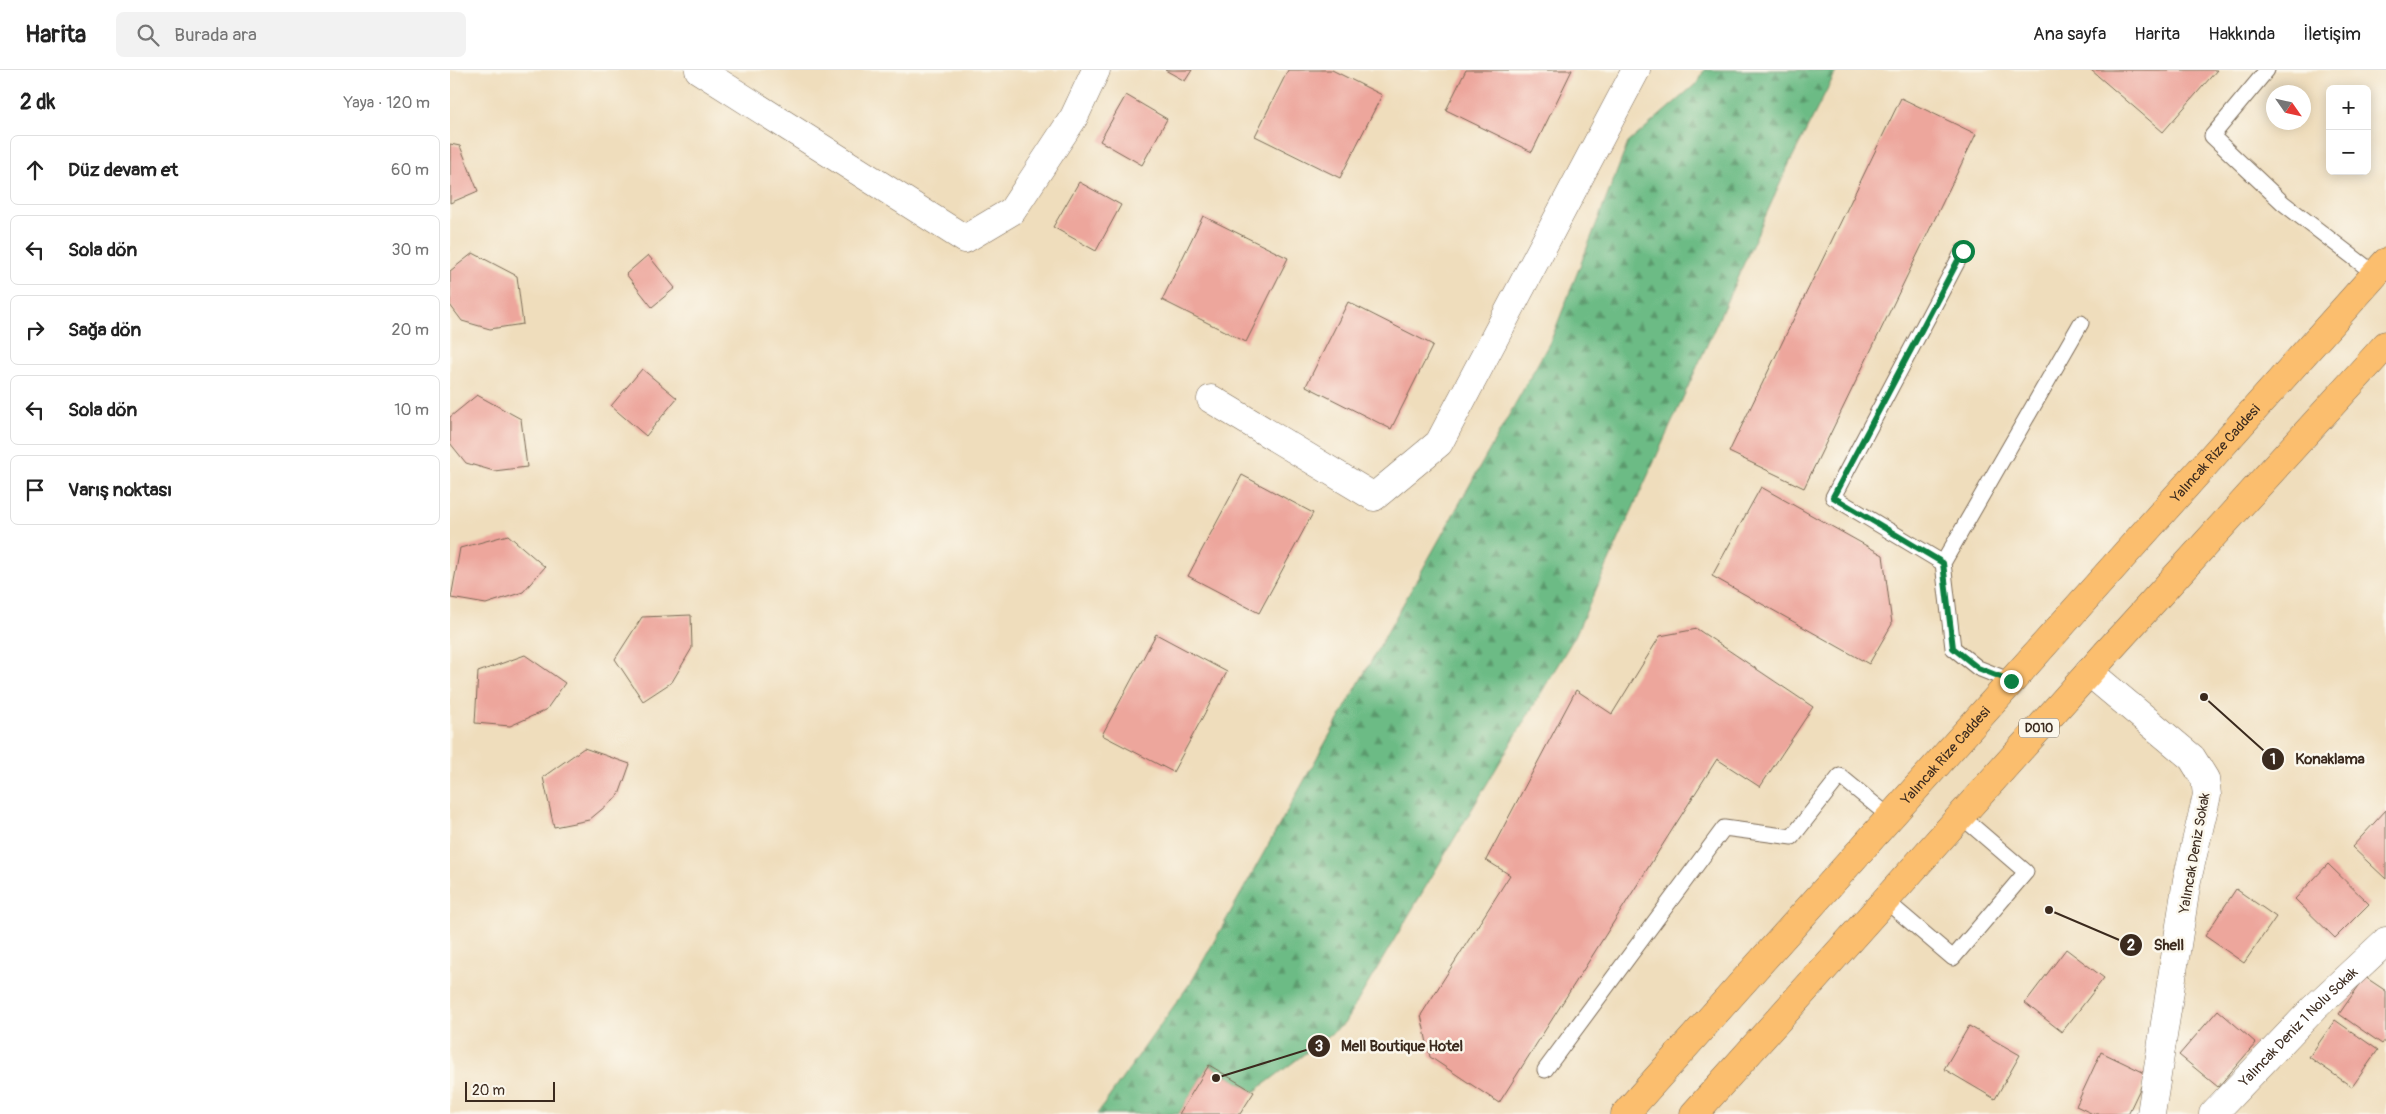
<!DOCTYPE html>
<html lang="tr">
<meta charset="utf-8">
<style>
body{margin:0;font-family:Pangolin,sans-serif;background:#f2f2f2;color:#222}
.controls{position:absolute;right:15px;top:15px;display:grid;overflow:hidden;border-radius:8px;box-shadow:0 2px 12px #0003}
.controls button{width:45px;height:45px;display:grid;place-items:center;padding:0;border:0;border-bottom:1px solid #e0e0e0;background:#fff;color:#222;font:25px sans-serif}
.compass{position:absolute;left:1816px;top:15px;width:45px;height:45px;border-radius:50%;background:#fff;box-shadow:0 2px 12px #0003;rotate:124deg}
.scale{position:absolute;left:15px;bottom:12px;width:90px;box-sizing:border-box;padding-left:5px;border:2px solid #3b2a1e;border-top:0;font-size:14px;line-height:18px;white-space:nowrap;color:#3b2a1e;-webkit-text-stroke:4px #fbf7ec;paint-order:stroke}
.stop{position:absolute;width:15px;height:15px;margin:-11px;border:4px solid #0b8043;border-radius:50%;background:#fff}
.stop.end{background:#0b8043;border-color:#fff;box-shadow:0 1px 5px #0008}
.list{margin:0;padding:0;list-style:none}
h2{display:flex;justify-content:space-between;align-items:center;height:65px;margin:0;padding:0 20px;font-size:21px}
h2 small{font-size:16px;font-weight:400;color:#767676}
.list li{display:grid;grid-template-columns:32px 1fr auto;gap:15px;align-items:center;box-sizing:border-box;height:70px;margin:0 10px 10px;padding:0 10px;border:1px solid #e0e0e0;border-radius:8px}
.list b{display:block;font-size:19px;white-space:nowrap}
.list em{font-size:16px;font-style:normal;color:#767676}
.icon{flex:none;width:28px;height:28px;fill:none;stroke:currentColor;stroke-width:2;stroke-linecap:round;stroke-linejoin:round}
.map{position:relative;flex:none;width:1936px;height:1044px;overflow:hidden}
header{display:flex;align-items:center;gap:30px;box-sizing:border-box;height:70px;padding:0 25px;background:#fff;border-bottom:1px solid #e0e0e0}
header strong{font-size:24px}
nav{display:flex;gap:28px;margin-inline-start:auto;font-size:18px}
.search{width:350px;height:45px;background:#f2f2f2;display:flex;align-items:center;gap:12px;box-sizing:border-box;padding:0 18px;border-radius:8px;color:#767676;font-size:19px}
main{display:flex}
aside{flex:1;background:#fff}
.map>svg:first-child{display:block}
</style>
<header>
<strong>Harita</strong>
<div class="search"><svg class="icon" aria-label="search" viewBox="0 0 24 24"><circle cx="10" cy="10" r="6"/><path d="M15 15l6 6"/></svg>Burada ara</div>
<nav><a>Ana sayfa</a><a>Harita</a><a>Hakkında</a><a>İletişim</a></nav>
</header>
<main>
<aside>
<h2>2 dk<small>Yaya · 120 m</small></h2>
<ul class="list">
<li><svg class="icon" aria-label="ahead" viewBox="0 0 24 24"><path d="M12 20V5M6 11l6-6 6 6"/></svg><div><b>Düz devam et</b></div><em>60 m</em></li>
<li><svg class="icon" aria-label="left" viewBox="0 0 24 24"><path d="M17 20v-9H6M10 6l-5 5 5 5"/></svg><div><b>Sola dön</b></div><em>30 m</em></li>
<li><svg class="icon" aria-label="right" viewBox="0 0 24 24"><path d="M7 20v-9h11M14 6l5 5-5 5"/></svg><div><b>Sağa dön</b></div><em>20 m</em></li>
<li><svg class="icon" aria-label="left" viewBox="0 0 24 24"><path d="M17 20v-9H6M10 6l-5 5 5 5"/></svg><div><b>Sola dön</b></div><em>10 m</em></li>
<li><svg class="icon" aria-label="arrive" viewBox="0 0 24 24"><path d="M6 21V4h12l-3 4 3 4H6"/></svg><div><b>Varış noktası</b></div></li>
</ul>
</aside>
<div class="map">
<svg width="1936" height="1044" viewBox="0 0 1936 1044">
<defs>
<pattern id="forest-firs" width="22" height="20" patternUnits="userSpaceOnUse" patternTransform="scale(1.25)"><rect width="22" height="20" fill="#6cbb85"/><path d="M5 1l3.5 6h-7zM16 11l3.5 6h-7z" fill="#5a986c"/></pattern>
</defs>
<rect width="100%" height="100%" fill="#fbf7ec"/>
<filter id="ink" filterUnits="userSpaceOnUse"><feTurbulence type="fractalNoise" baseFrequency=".02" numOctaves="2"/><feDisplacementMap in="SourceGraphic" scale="10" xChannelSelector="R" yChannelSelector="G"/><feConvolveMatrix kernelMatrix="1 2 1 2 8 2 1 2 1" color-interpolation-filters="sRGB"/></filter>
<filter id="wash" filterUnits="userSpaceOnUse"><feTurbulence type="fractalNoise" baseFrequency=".0096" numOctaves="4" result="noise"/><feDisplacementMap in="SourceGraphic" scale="20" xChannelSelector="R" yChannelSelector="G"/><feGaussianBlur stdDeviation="1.12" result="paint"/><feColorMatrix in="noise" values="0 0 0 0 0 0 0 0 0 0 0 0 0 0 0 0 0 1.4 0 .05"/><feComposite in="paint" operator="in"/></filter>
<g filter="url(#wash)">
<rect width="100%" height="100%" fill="#efddbc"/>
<!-- forest -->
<path fill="url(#forest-firs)" stroke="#547252" d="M1254 0H1387L1339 94 1125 566 894 954 804 1022 759 995 729 1044H647L743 909 1101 270 1178 73 1248 12Z"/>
<g id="blocks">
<!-- building -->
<path fill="#eda69c" d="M715 0H742L735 11Z
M838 0H882L932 25 890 108 805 66Z
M1016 0H1122L1082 82 996 40Z
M1641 0H1767L1713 62Z
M676 25 717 49 692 95 650 71Z
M1451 28 1526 64 1354 418 1279 382Z
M0 74 10 76 28 121 0 133Z
M629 112 671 135 646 181 603 157Z
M753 146 838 188 796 272 712 230Z
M23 183 67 206 73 254 40 259 12 251 0 235V201Z
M198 185 225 218 202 237 176 204Z
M898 232 983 275 941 359 856 316Z
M192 299 227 328 196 366 161 336Z
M27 325 71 349 77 397 44 401 16 393 0 373V347Z
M792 405 863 443 809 543 738 506Z
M1311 417 1433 485 1442 554 1419 594 1262 506Z
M58 465 95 497 73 522 36 534 1 528 10 478Z
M241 545 242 578 222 612 193 631 165 589 192 547Z
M1247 559 1363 637 1310 717 1267 689 1049 1033 980 987 971 945 1060 805 1036 790 1126 620 1162 644 1210 566Z
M706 564 777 602 723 702 652 665Z
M75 585 115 613 96 640 60 656 25 653 28 602Z
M134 678 180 694 169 725 139 750 104 757 93 707Z
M1936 740V809L1902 777Z
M1878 794 1919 834 1885 868 1845 829Z
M1786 819 1826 847 1794 893 1755 866Z
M1616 879 1654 908 1612 962 1575 933Z
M1915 907 1936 921V969L1932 974 1889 944Z
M1768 940 1806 973 1768 1017 1729 985Z
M1885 950 1928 980 1902 1017 1859 987Z
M1519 956 1570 985 1545 1029 1494 999Z
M1651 982 1697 1004 1678 1044H1643L1626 1036Z
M759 995 804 1022 790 1044H729Z"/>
</g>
</g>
<g filter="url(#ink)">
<use href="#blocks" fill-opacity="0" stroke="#7a6955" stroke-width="1"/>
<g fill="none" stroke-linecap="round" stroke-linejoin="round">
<defs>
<path id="service" d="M1817 0 1762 66 1833 133 1925 204
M1513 181 1383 427 1493 493 1631 253
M1493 493 1503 578 1528 598 1561 611
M1435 830 1503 888 1576 802 1511 746
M1095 1000 1274 758 1342 767 1390 706 1440 747"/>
<g id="minor">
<path d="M249 0 515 169 562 141 624 47 646 0"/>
<path d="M761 329 924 427 989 373 1186 0"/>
<path d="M1639 602 1742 688 1755 709 1757 725 1737 810 1701 1044"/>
<path id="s1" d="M1763 1044 1864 938 1936 871"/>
</g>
<g id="trunk">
<path id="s2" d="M1175 1044 1936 192"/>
<path d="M1244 1044 1660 579 1936 275"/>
</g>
</defs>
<!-- service casing -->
<use href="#service" stroke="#7a6955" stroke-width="17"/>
<!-- minor casing -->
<use href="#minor" stroke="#7a6955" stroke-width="29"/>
<!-- trunk casing -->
<use href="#trunk" stroke="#7a6955" stroke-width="29"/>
<!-- service -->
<use href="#service" stroke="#fff" stroke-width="15"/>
<!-- minor -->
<use href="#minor" stroke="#fff" stroke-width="28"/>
<!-- trunk -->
<use href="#trunk" stroke="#fbbe6e" stroke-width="28"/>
</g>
</g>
<g fill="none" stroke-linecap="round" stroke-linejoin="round" filter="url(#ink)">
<!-- route -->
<path stroke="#0b8043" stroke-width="6" d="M1513 181 1383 427 1493 493 1503 578 1528 598 1561 611"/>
</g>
<g text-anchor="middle" stroke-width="5" stroke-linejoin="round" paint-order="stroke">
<!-- shield labels -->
<rect fill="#fbf7ec" stroke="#75685c" stroke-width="1" x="1569" y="648.5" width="40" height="19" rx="4"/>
<g font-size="12" font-weight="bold" fill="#3b2a1e">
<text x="1589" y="662">D010</text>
</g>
<!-- street labels -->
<g font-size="14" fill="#3b2a1e" stroke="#fbf7ec">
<text dy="5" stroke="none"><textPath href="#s2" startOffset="886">Yalıncak Rize Caddesi</textPath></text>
<text dy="5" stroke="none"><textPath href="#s2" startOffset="481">Yalıncak Rize Caddesi</textPath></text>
<text transform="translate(1744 783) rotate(-80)" y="5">Yalıncak Deniz Sokak</text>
<text dy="5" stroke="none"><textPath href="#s1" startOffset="122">Yalıncak Deniz 1 Nolu Sokak</textPath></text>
</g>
</g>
<!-- callouts -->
<path fill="none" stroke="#3b2a1e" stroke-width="2" d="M1754 627L1823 689M1599 840L1681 875M766 1008L869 976"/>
<g fill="#3b2a1e" stroke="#fbf7ec" stroke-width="2">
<circle cx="1754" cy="627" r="5"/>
<circle cx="1599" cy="840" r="5"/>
<circle cx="766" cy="1008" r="5"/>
<circle cx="1823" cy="689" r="12"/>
<circle cx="1681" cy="875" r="12"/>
<circle cx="869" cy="976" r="12"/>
</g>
<g font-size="15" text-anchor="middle" font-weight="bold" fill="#fff">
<text x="1823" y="694">1</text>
<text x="1681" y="880">2</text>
<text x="869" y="981">3</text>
</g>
<g font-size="15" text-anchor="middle" font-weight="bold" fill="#3b2a1e" stroke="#fbf7ec" stroke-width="5" stroke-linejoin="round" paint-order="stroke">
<text x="1880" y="694">Konaklama</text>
<text x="1719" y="880">Shell</text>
<text x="952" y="981">Mell Boutique Hotel</text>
</g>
</svg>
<div class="controls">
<button>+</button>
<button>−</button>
</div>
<svg class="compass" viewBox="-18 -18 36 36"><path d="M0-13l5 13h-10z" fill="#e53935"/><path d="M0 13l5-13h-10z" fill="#767676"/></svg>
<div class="scale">20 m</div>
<div class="stop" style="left:1513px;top:181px"></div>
<div class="stop end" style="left:1561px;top:611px"></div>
</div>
</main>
